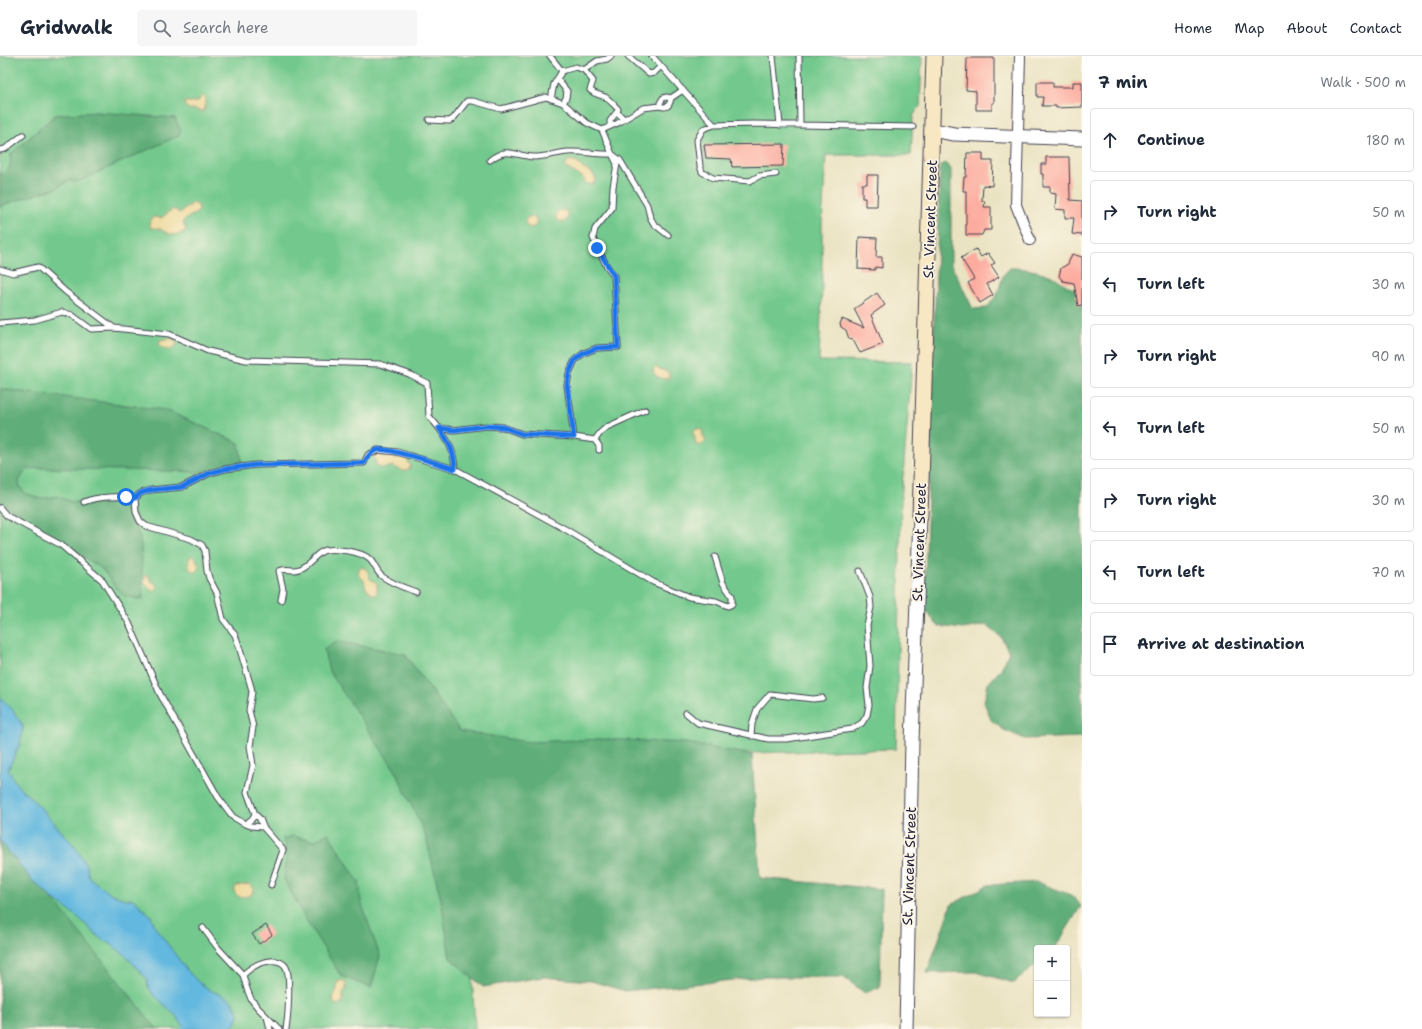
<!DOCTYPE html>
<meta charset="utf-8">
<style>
body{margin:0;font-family:"Shantell Sans",sans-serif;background:#f6f6f7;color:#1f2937}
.controls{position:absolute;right:12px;bottom:12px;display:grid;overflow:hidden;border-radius:4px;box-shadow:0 1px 3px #0004}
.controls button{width:36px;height:36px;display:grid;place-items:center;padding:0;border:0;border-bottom:1px solid #e0e1e3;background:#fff;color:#1f2937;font:20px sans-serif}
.stop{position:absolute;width:12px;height:12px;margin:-9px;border:3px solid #1a73e8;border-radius:50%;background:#fff}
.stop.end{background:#1a73e8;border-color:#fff;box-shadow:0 1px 4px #0008}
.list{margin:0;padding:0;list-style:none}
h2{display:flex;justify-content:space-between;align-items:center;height:52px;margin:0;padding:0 16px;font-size:17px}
h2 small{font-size:13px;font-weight:400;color:#747a83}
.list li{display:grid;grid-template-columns:26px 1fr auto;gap:12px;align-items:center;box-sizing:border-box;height:64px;margin:0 8px 8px;padding:0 8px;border:1px solid #e0e1e3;border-radius:4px}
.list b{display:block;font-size:15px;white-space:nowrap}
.list em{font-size:13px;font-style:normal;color:#747a83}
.icon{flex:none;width:22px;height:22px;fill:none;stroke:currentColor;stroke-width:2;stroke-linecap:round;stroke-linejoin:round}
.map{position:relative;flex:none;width:1082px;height:973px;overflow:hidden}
header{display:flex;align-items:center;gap:24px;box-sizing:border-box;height:56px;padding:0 20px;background:#fff;border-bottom:1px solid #e0e1e3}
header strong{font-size:19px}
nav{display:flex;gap:22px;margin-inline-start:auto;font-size:14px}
.search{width:280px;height:36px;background:#f6f6f7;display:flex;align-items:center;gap:10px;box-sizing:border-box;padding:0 14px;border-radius:4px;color:#747a83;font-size:15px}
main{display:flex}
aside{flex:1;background:#fff}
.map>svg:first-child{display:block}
</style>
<header>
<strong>Gridwalk</strong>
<div class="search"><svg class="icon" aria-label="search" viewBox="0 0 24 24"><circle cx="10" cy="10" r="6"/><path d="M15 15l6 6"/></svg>Search here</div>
<nav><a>Home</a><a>Map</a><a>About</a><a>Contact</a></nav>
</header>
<main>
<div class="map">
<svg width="1082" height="973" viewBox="0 0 1082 973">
<rect width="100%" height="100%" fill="#fcf5e5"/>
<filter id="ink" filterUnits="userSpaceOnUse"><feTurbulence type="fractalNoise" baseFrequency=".025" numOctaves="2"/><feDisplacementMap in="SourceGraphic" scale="8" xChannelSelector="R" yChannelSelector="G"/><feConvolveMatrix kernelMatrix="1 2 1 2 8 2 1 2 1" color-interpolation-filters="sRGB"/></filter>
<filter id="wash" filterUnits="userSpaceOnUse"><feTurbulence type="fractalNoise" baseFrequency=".012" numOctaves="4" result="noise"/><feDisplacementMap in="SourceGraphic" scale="16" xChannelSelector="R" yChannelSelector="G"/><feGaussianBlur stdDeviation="0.9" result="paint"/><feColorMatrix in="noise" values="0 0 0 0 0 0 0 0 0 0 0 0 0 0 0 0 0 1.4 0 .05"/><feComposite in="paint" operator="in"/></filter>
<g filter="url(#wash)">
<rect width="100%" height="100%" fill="#eae3c2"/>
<!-- green -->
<path fill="#73c98d" stroke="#4a7664" d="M0 0H922L920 50 913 60 911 99H826L822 167V233L819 305 912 306 901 444 896 693 460 705 475 973H157L0 799Z"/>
<!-- forest -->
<path fill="#5ead78" stroke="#40685a" d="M96 56 175 62 181 75 178 80 77 126 68 125 57 132 11 146 0 151V118H3L10 111 11 98 55 59Z
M945 107 951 113V208L973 253 987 252 998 237 1003 219 1010 212C1024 212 1041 215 1054 221 1063 226 1071 234 1082 236V681L1025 683 1004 674 991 664 984 646 988 628 1001 613 1009 596 1001 581 986 569 963 573 938 570 924 552 940 110Z
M0 333 166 354 239 387 242 407 202 416 43 412 27 413 19 425 20 431 25 437 42 443 57 440 72 446 129 445 141 487 143 544 125 540 116 532 102 513 0 445Z
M336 585 405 598 460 675 529 686 602 683 686 687 752 699 760 822 882 833 880 931 865 937 843 921H762L625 935 591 925 542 921 483 931 450 902 441 844 425 778 395 714 329 615 324 594Z
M328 777 359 826 361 846 380 900 371 932 341 920 306 864 284 823 287 800 283 783 293 780 314 785Z
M0 785 31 823 51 841 157 973H0Z
M1037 826 1071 839 1081 850 1055 892H1037V908L1014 927 976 916 927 917 951 849 988 829Z"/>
<!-- sand -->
<path fill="#eeda9e" stroke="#887e6c" d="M203 40 206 42V44L204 55C198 56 195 52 189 53L184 49 185 46H197Z
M569 104 578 106 581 111 592 117 596 123 593 128H587L582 121 566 112 565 110Z
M193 147 197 149 199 152 198 156 184 164 183 167 186 174C180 179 172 180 165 176 161 174 164 174 160 173 156 172 154 173 150 171V165L153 161 161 162 173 153 180 157Z
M556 160a6 6 0 1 1 12 0a6 6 0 1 1-12 0Z
M525.5 166a5.5 5.5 0 1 1 11 0a5.5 5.5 0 1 1-11 0Z
M171 282 177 286 176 290C171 294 162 294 159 287L161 284 164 283 167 284Z
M656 311 669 317V322C662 324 654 321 653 314Z
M696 373H700L702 374 703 380 706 385 703 388 698 390 695 386V382L693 375Z
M379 397 385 401 389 399 395 402 405 401 408 404V407L411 409 409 413 404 415 392 410C386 412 383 413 377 410L374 400 376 398Z
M193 500 196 503 199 510 196 516C188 516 187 506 190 501Z
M362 511C368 514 369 517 370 523L377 527V536L375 539C367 537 365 530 364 524L358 518 359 513Z
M148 519 150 524 157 529V532L154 534H151L144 527 145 520Z
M250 828 254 833 250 840 239 841 234 836 236 830Z
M341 924 346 927V933L343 937V945L338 949 335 948 332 942 337 934V927Z"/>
<!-- water -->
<path fill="#62b8df" stroke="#426d8d" d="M0 641 12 653 23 670 20 688 8 714 17 729 40 751 76 792 86 809 89 821C101 831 117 845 133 843L151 860 155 871 186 913 197 925 210 934 230 943 236 951 239 959 237 966 229 973H186L176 960 153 938 148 931 147 923 124 898 109 887 102 884 79 862 51 841 31 823 0 785Z"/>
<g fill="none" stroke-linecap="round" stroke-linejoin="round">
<!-- stream -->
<path stroke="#62b8df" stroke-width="3" d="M182 973 185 971"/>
</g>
<g id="blocks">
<!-- building -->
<path fill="#fcac9f" d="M967 2H994V47H992V54H976V35L966 34Z
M1037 26H1053V31H1073V26H1082V51L1056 52V50H1042L1043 41H1037Z
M784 88 783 110 732 111 731 103 706 102 704 89Z
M967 97H983V105H993L992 130 983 129 982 145H985L984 151H991V174H984L982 179H966V135H963L964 121H966Z
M1046 101H1069L1070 142V144L1082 145V179L1072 178 1074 162H1065V154L1055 153 1056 138 1050 137V131H1043V118H1041V108H1046Z
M867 119H878L877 150H865V142H862V128H867Z
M859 181 877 182 876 201H882V212L875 211V214L858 213Z
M976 193 981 201 988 197 995 207 991 209 999 221 987 228 993 239 980 247 968 227 974 223 961 202Z
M1072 198 1082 201V249L1078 250 1074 227 1063 225 1059 220 1061 212 1068 208Z
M877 237 885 249 871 259 883 288 860 297 853 284 849 283 846 274 841 271 840 268 842 263 864 272 854 253Z
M266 869 272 879 259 888 252 878Z"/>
</g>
</g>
<g filter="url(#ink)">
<use href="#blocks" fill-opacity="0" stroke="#403f4f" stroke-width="1"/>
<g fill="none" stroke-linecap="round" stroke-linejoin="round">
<defs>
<path id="service" d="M550 0 562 15 554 28 551 43
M628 0 649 18 654 17 661 10
M652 0 714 69
M773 0 780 69
M584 14 597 5 607 3 611 0
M562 15 576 11 584 14 593 25 590 34C595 39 599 38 605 41 610 44 614 49 618 53L617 57
M557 23 567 35 566 42 563 47
M671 42 666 41 663 42 660 47V50C667 53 670 49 671 42L683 34
M429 64 449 65 453 63 467 45H473L501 53 546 41 563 47 587 67 602 74 612 98C597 99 583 95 568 96 557 97 545 101 534 101 514 100 508 90 490 104
M800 69 913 71
M610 70V65L616 57 619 58 624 63
M602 74 618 67 643 52 660 50
M0 94 5 93 23 79
M776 118 759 120 750 125 713 122 702 116 700 110 697 84 703 73 714 69 754 68 800 69 799 0
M0 213 13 217 38 211 66 236 114 272
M0 267 35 264 62 256 72 259 91 273 114 272 169 278 208 295 246 304 380 308 409 318 427 327 429 360 439 372 454 374 486 370 503 371 522 378 574 381
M645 354 607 371 600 377 595 384 574 381 567 329 569 317 575 304 584 297 597 292 618 291 614 220 606 209 593 182 595 173 612 152 613 131 617 108 612 98 620 104 647 149 650 161 654 168 668 179
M439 372C449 386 454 395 455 413
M595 384 599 390V394
M84 446C98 440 120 440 135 442L141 437 151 434 182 431 210 417 225 413 256 409 364 407 368 399 378 394 397 396 455 413 565 473 653 526 689 541 716 545 728 550 732 548V540L723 527 715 501
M0 452 7 460 61 489 102 524 129 567 160 638 218 741 233 761 245 768 252 763 255 758 247 736 253 709 250 690 253 671 249 654 252 636 251 631 238 587 235 579 223 563 217 537 209 522 207 515 205 495 202 489 191 483 146 470 140 465 136 456 135 442
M281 544 283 533 279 515C287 511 292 516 299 513 310 509 316 496 326 494 336 492 361 496 368 502 374 505 376 517 383 521 393 528 405 532 416 536
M686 657 698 667 768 683H787L852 673 862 667 867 659 869 649 867 632 870 610 867 570 871 551 870 541 860 515
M751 680 752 668 757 653 770 638 813 643 822 642
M245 768 251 770 263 771 260 763 255 758
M263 771 283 794 271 829
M203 872 218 892 243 919 247 933 251 943 258 952 279 973
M243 919C251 911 259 906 270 905 276 904 283 906 286 911 291 920 288 962 286 973
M267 961 270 973"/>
<path id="minor" d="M1020 0 1016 149 1030 184"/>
<path id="tertiary" d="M932 74 954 78 1082 83
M906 973 912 686 920 460"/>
<path id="secondary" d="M920 460 934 0"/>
</defs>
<!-- service casing -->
<use href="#service" stroke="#403f4f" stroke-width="7"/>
<!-- minor casing -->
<use href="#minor" stroke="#403f4f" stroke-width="12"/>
<!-- tertiary casing -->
<use href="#tertiary" stroke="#403f4f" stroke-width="15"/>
<!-- secondary casing -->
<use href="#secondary" stroke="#403f4f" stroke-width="17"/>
<!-- service -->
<use href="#service" stroke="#fff" stroke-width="5"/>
<!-- minor -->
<use href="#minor" stroke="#fff" stroke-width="10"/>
<!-- tertiary -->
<use href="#tertiary" stroke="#fff" stroke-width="13"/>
<!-- secondary -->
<use href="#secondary" stroke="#f8e7c3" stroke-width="15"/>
</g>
</g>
<g fill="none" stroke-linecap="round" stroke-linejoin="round" filter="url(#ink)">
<!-- route -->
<path stroke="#1a73e8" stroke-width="5" d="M126 441 135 442 141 437 151 434 182 431 210 417 225 413 256 409 364 407C367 401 371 396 377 394 387 391 442 409 455 413 454 395 449 386 439 372L454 374 486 370 503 371 522 378 574 381 567 329 569 317 575 304 584 297 597 292 618 291 614 220 597 192"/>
</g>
<g text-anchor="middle" stroke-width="3.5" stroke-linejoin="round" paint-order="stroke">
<!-- street labels -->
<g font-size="14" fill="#22223b" stroke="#fcf5e5">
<text transform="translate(930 163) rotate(-88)" y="5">St. Vincent Street</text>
<text transform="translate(919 486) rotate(-88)" y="5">St. Vincent Street</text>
<text transform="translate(909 810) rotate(-88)" y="5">St. Vincent Street</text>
</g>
</g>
</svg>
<div class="controls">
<button>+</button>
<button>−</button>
</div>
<div class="stop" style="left:126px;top:441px"></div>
<div class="stop end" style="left:597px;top:192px"></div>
</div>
<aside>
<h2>7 min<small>Walk · 500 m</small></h2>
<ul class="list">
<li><svg class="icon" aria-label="ahead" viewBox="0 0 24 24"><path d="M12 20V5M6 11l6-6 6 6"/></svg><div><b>Continue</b></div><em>180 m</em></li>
<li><svg class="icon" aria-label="right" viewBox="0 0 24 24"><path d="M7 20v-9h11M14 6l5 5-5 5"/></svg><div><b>Turn right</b></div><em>50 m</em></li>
<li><svg class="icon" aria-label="left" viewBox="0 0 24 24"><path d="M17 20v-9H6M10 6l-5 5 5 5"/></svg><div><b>Turn left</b></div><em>30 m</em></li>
<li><svg class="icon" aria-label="right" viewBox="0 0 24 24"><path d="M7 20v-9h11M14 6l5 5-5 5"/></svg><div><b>Turn right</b></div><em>90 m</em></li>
<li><svg class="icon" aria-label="left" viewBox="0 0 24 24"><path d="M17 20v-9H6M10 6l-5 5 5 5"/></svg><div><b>Turn left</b></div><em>50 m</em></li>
<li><svg class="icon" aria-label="right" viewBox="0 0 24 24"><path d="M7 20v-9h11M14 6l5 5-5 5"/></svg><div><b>Turn right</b></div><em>30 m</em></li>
<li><svg class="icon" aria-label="left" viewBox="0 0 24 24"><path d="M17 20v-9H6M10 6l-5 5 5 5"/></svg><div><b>Turn left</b></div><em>70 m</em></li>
<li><svg class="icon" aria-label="arrive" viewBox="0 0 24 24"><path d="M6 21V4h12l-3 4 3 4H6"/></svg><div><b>Arrive at destination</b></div></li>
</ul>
</aside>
</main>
